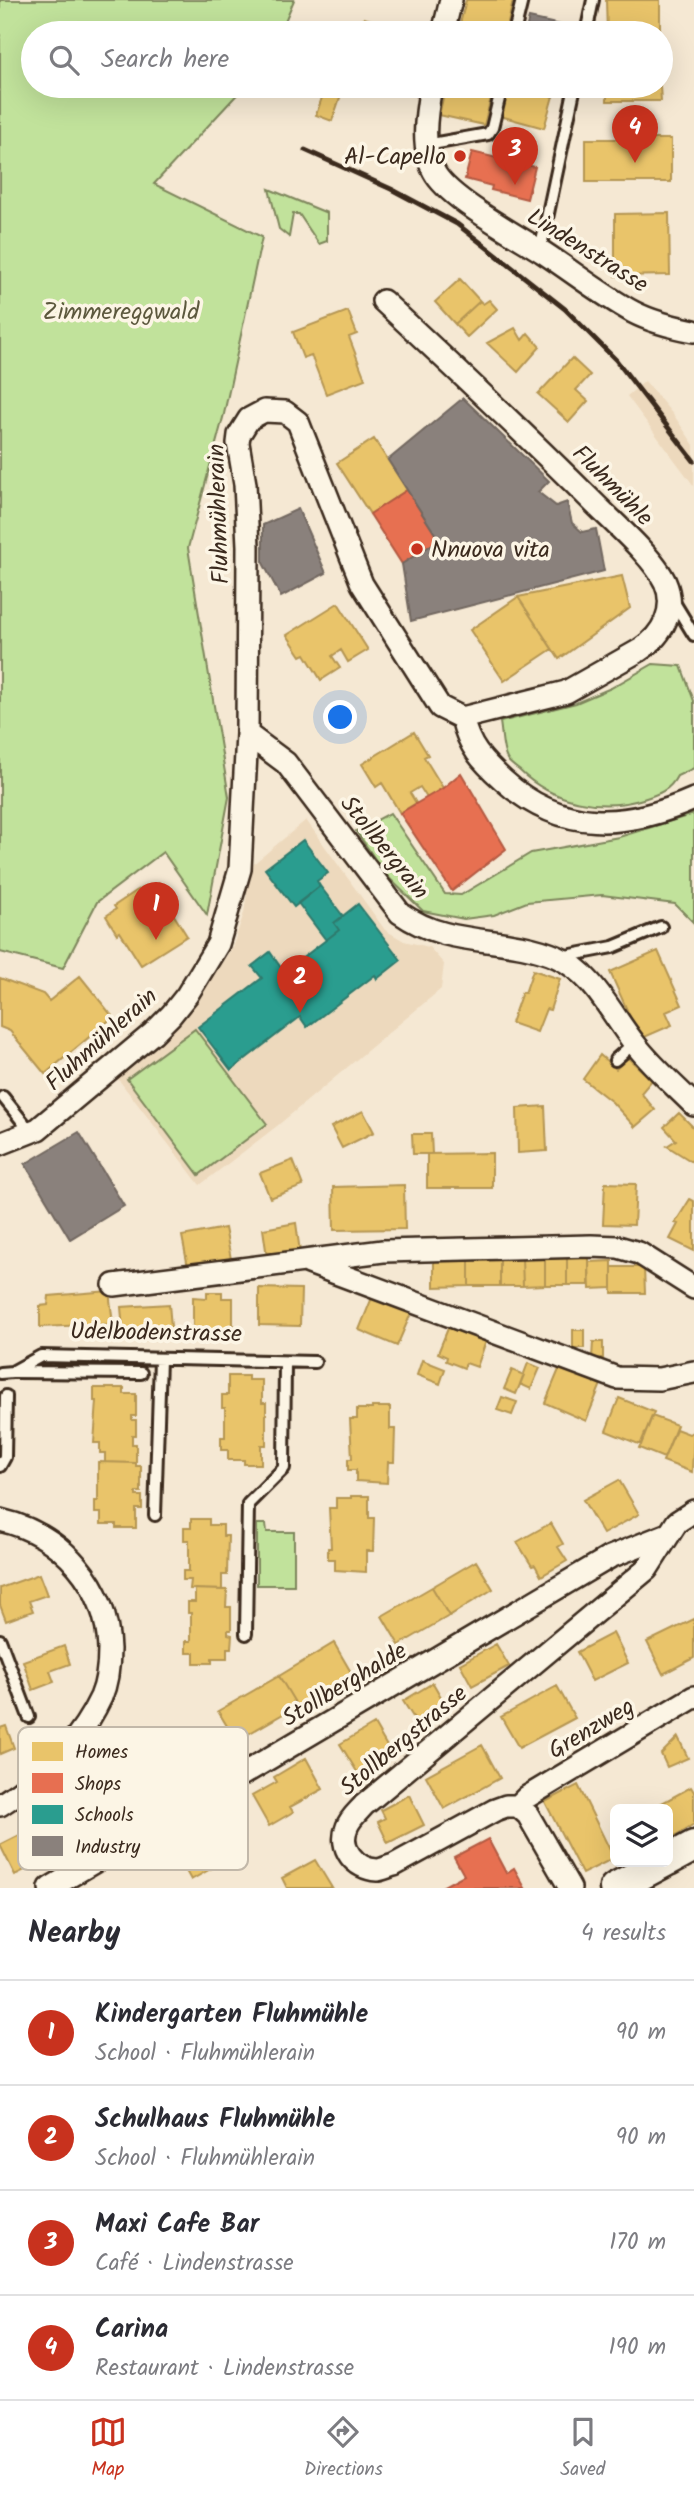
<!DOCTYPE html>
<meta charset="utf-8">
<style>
body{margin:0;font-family:Kalam,sans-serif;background:#f2f2f3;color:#2b2b33}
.controls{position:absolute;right:21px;bottom:21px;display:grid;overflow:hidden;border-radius:10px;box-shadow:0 7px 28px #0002}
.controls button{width:63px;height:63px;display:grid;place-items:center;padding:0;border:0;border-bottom:2px solid #e1e1e2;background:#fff;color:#2b2b33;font:35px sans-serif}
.you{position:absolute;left:341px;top:718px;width:24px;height:24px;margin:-18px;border:5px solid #fff;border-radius:50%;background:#1a73e8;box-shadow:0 0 0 10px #1a73e833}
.badge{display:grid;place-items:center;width:46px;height:46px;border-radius:50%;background:#c8321e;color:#fff;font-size:23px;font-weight:700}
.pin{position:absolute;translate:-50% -58px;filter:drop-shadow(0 2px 4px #0008)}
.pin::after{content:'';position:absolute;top:37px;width:24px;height:21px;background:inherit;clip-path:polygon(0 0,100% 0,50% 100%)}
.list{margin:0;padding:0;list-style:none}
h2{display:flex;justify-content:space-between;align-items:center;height:91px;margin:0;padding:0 28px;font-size:30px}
h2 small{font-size:23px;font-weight:400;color:#7c7c81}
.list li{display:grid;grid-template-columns:46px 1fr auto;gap:21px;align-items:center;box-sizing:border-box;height:105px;padding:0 28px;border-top:2px solid #e1e1e2}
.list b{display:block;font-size:26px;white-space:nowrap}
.list p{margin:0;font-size:23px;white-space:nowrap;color:#7c7c81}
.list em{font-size:23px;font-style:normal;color:#7c7c81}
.icon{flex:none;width:38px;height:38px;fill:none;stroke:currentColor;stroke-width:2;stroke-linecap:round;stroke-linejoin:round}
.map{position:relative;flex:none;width:694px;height:1888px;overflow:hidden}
.search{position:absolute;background:#fff;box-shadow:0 7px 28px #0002;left:21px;right:21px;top:21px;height:77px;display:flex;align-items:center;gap:18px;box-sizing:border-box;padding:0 24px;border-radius:38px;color:#7c7c81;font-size:26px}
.sheet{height:511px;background:#fff}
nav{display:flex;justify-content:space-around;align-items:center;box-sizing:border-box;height:98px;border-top:2px solid #e1e1e2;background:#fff;font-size:19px;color:#7c7c81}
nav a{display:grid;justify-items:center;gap:4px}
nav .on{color:#c8321e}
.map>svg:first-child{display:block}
</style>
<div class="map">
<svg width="694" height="1888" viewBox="0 0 694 1888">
<rect width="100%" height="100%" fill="#f5e8d3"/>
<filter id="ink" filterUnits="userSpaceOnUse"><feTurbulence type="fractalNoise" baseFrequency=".0143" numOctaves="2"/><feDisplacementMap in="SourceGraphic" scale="14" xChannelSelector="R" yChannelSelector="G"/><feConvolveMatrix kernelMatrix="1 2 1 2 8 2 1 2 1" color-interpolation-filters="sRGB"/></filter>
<g filter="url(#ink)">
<!-- built -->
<path fill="#edd9bd" d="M645 381 675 417 694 445V486L627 396Z
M306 820 385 930 404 941 429 947 444 964 441 989 277 1126 200 1185 115 1075 177 1026 197 1000 232 948 244 913 251 866Z"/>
<!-- green -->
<path fill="#c1e29b" stroke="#7e865c" stroke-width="2" d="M0 0H294L280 33H33V86H245L154 184 262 237 224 414 188 548 229 797 207 915 163 852 97 902 63 968 0 952Z
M269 189 327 213V241L319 244 299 214H293L289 237 279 229Z
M653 664 681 666 694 701V768L677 776C670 790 659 794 643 799 600 812 552 802 519 770 515 767 509 763 507 759 502 750 502 733 500 722L576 703 611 688Z
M390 813 445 894 461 895 531 853 619 837 694 814V923L675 904 602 895 527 902 494 915 464 919 423 911 386 875 356 831Z
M195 1029 267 1124 199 1175 127 1079Z
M257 1524H266L267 1532H294V1585H257Z"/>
<!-- homes -->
<path fill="#e9c46a" stroke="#b59653" stroke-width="2" d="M466 0H513L506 33 458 32Z
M606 0H660V33H607Z
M364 18 394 27 392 33H360Z
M326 86 343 89 332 121 316 115Z
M446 86H494L484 125 439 115Z
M509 86 553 96 544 128 500 116Z
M607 86H660L661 101H607Z
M586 139H671V182H586Z
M669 213 670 275 615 276V214Z
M460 279 480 301 455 324 435 302Z
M489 300 497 309 467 337 455 324 480 301 483 304Z
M348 311 357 334 349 337 365 379 326 394 311 355 303 358 293 332Z
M515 328 522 340 528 333 540 347 518 372 487 343Z
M572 358 590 375 576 390 588 401 569 422 538 394Z
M374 439 407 490 370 514 337 463Z
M622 576 630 608 559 659 518 597Z
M518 597 552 649 504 681 470 630Z
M338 603 368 650 348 662 341 650 332 656 340 668 321 680 305 654 301 656 287 635Z
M414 732 428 755 424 757 443 788 427 798 420 787 410 793 416 803 400 813 382 783 376 787 362 764Z
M159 883 171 902 167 904 187 936 141 965 120 932 117 934 106 916 116 909 114 906 136 891 146 886 149 889Z
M658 951 682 1005 666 1012 672 1025 640 1039 610 972Z
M533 970 560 979 550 1010 546 1009 537 1032 511 1023 522 992 525 993Z
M80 976 113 1017 45 1074 10 1031 0 1027V978L43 994 49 1001Z
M600 1055 616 1069 628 1058 652 1080 641 1093 655 1110 635 1127 612 1102 583 1079Z
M545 1106 547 1151 518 1153 517 1108Z
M363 1111 374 1132 342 1148 331 1127Z
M679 1113 694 1128V1163L667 1146 676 1140 664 1127Z
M412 1134H431L432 1154H413Z
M492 1153V1188H427V1154Z
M293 1160 303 1186 270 1198 260 1173Z
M605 1183 636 1184 634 1225 603 1224Z
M404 1185 405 1229 334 1230 333 1187Z
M690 1199 694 1201V1251L670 1239 678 1224 675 1223Z
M296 1223 300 1252 267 1257 263 1229Z
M225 1228 231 1259 188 1267 182 1236Z
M567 1257H589V1285H567Z
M567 1257V1285H545V1258Z
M522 1258H545V1285L523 1286Z
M522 1258 523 1286H500V1259Z
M469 1259H500V1286H469Z
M469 1259V1286L434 1287V1260Z
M612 1261V1288L590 1289 589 1262Z
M612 1267H644L645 1293H612Z
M259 1288 301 1289 300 1326 259 1325Z
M109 1291 113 1324 40 1327V1306L48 1305 49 1296Z
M207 1292H222V1298H233V1336H227V1338L193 1336V1297L207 1298Z
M373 1295 412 1311 397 1346 359 1330Z
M169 1304 172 1338 124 1341 121 1307Z
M449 1326 478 1332 476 1337 486 1341 477 1367 466 1363 464 1368 446 1361 447 1357 438 1353Z
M573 1330H584V1348H573Z
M593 1342H603V1358H592Z
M422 1360 445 1369 440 1384 417 1375Z
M528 1363 540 1368 531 1389 520 1384Z
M560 1367 601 1384 586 1421 545 1403Z
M512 1370 524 1375 516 1394 504 1389Z
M228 1376H248V1380H262V1403H266V1445H261V1464H244V1460H228V1450H221V1437H225V1408H222V1395H228Z
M94 1388H124V1394H136V1416H132V1420H136V1435H132V1444H136V1463L105 1462V1453H100V1443H94L97 1401H94Z
M502 1397 517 1402 512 1415 497 1410Z
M619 1398 654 1412 641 1445 606 1431Z
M372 1407H390V1429H395L394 1462H388L387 1483 356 1481V1470H348V1459H352L350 1419H357V1409H372Z
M652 1416 677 1425 664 1458 639 1448Z
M676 1429 689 1434 694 1431 692 1472 663 1461Z
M98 1462 136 1463V1466H141V1492H136V1496H142V1509H136V1528H116V1524H101V1513H95V1501H98Z
M619 1480 639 1514 603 1534 583 1500Z
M351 1496H369V1518H374L373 1551H366V1572L335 1570V1559H328V1548H331L329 1508H336V1498H351Z
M191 1519H209V1525H223V1536H228L227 1575H222V1590L190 1589 191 1580H183V1571H189V1540H184V1528H191Z
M551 1523 563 1544 558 1547 567 1561 541 1576 535 1565 532 1566 517 1542Z
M476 1561 493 1589 449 1616 432 1587Z
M39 1574 47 1595 29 1601 33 1611 6 1621 0 1605V1588Z
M432 1587 449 1616 399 1645 382 1616Z
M195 1589 227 1590 226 1607H231V1630H228V1634L232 1635 231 1648H227V1658H212V1663H194V1653H186V1641H191V1613H188V1602H195Z
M694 1619V1658L663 1674 647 1642Z
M613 1633 628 1663 592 1681 577 1652Z
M334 1643 352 1674 297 1706 279 1676Z
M496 1644 509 1666 472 1686 460 1664Z
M64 1646 70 1664 50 1671 54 1682 33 1690 23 1661Z
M279 1676 297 1706 236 1741 218 1711Z
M433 1683 449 1711 420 1728 403 1701Z
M557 1686 575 1718 519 1748 501 1717Z
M374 1724 392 1755 359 1775 340 1744Z
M6 1726 14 1748 0 1754V1728Z
M678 1737 688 1758 667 1767 661 1754Z
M482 1745 500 1778 444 1809 426 1776Z
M306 1758 323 1789 290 1807 293 1812 269 1826 252 1796 277 1782 274 1777Z
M578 1785 614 1858 582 1874 545 1802Z
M691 1787 694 1792V1824L668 1840V1809H651Z
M409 1795 424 1825 388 1843 378 1822 385 1818 381 1810Z
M59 1815 74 1845 15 1875 0 1845Z
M225 1816 244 1850 191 1880 172 1846 195 1833 194 1831 198 1829 202 1826 203 1828Z
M315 1860 332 1888H287L282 1878Z"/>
<!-- shops -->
<path fill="#e76f51" stroke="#b35a42" stroke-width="2" d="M472 152 535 167 527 199 491 190 492 186 465 179Z
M407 490 439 540 402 564 370 514Z
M461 773 506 849 452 891 400 813 443 788Z
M488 1839 506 1873 514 1868 525 1888H440L464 1875 454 1857Z"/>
<!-- schools -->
<path fill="#2a9d8f" stroke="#2f7a6d" stroke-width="2" d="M303 840 328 873 317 881 320 886 294 907 265 869Z
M320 886 343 916 334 923 339 930 326 940 298 903Z
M358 904 401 960 377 979 375 975 307 1027 300 1017 231 1070 198 1027 262 978 252 966 270 952 284 972 339 930 334 923Z"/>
<!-- industry -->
<path fill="#8a817c" stroke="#726760" stroke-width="2" d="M529 18 574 28 572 33H525Z
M516 86H555L553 96Z
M463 398 549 481 538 492 556 506 567 502 572 523 582 532 596 529 604 571 411 621 402 564 439 540 388 460Z
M298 509 326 573 281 597 263 563V525Z
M79 1132 124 1206 70 1239 25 1164Z"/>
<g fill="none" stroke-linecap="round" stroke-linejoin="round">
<defs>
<path id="lane" d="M514 33 522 0
M586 33 593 0
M426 145 488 134 492 128 502 86
M540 251 575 86
M672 599 694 635
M561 957 613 947 661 927
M615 1060 634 1043
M3 1097 23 1122 29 1133
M14 1372 141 1373
M0 1373 12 1372 41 1356 315 1362
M0 1466 5 1457 6 1396
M155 1515 160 1359
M246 1634 248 1504 284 1468 285 1362
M0 1640 29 1717"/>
<path id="street" d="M443 33 451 0
M431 86C426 114 420 150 436 175 453 201 516 235 544 253 573 272 602 295 633 312 652 322 673 327 694 331
M383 301C454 367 525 434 594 503 614 523 654 558 665 582 677 609 663 635 640 650L566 692 462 718
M462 718C469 747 481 760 503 780 561 833 626 829 694 799
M247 734 286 763 400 913C451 949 504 934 557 957 594 974 611 1014 635 1044 652 1066 674 1085 694 1105
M0 1144 38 1129 153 1033 171 1015 187 995 218 944 240 869 247 734 248 546 245 484 238 443 239 435 249 419 264 411 285 412 298 422 362 584 440 707 462 718
M309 1263 617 1378 659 1379 694 1372
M114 1285 383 1251 591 1246 618 1247 639 1253 694 1288
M0 1520C62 1534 107 1585 109 1649 109 1665 107 1683 101 1697 79 1744 43 1778 0 1805
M518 1806 527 1797 694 1697
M50 1888 610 1557 668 1534
M570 1888 528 1815 518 1806H506L495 1810 394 1865C389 1866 382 1870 377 1870 355 1869 338 1848 347 1827 350 1818 358 1812 364 1805L647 1569 677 1522 694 1511"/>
<path id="secondary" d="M668 1860 694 1846
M615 1888 664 1862"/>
</defs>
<!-- lane casing -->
<use href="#lane" stroke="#3b2a1e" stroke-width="16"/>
<!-- street casing -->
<use href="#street" stroke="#3b2a1e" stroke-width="26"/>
<!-- secondary casing -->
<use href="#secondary" stroke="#3b2a1e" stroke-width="35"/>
<!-- lane -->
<use href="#lane" stroke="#fcf5e5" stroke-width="10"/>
<!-- street -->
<use href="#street" stroke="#fcf5e5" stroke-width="21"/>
<!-- secondary -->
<use href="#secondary" stroke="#fcf5e5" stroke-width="30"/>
<!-- rail -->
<path stroke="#3b2a1e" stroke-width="5" d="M305 150 391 189 457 224 565 309 616 360 694 461"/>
</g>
</g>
<!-- markers -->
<g fill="#c8321e" stroke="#fcf5e5" stroke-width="2.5">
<circle cx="460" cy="156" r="7"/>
<circle cx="417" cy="549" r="7"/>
</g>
<g text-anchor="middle" stroke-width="7" stroke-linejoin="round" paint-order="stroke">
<!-- poi labels -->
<g font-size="24" fill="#3b2a1e" stroke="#fcf5e5" text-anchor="end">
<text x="446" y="164">Al-Capello</text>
<text x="431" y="557" text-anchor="start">Nnuova vita</text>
</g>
<!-- street labels -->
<g font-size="24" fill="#3b2a1e" stroke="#fcf5e5">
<text transform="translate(588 250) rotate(32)" y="8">Lindenstrasse</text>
<text transform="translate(613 485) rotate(45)" y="8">Fluhmühle</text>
<text transform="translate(218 514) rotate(-92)" y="8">Fluhmühlerain</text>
<text transform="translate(385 847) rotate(51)" y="8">Stollbergrain</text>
<text transform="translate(101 1039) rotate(-42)" y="8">Fluhmühlerain</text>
<text transform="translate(156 1332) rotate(1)" y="8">Udelbodenstrasse</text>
<text transform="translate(344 1684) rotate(-31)" y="8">Stollberghalde</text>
<text transform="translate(591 1728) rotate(-31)" y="8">Grenzweg</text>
<text transform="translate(403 1740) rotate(-40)" y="8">Stollbergstrasse</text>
</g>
<!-- park labels -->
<g font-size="24" fill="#5c583d" stroke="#fcf5e5">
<text x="121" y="319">Zimmereggwald</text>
</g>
</g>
<!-- legend -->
<rect x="18" y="1727" width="230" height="143" rx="10" fill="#fcf5e5" stroke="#c2b8a9" stroke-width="2"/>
<rect x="32" y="1742" width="31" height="19" fill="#e9c46a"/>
<rect x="32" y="1773" width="31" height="20" fill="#e76f51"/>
<rect x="32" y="1805" width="31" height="19" fill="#2a9d8f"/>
<rect x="32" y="1836" width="31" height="20" fill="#8a817c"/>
<g font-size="19" fill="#3b2a1e">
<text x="75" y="1758">Homes</text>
<text x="75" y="1790">Shops</text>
<text x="75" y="1821">Schools</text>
<text x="75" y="1853">Industry</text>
</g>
</svg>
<div class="controls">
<button><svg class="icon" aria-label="layers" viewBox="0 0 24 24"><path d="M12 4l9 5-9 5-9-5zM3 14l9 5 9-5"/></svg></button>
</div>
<div class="you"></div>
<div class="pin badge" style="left:156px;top:940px">1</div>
<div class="pin badge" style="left:300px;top:1013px">2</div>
<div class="pin badge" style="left:515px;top:185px">3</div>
<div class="pin badge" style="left:635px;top:163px">4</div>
<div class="search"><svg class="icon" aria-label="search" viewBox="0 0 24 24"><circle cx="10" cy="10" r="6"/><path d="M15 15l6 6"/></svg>Search here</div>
</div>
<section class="sheet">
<h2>Nearby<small>4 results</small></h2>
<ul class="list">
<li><span class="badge">1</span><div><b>Kindergarten Fluhmühle</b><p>School · Fluhmühlerain</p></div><em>90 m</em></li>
<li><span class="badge">2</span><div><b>Schulhaus Fluhmühle</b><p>School · Fluhmühlerain</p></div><em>90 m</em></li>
<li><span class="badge">3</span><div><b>Maxi Cafe Bar</b><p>Café · Lindenstrasse</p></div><em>170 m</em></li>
<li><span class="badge">4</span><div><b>Carina</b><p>Restaurant · Lindenstrasse</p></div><em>190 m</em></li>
</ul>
</section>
<nav>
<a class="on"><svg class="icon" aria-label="map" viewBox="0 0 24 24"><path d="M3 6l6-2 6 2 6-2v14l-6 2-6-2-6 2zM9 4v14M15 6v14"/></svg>Map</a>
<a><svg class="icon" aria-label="directions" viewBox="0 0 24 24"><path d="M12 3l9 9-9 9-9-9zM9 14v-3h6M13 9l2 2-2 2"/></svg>Directions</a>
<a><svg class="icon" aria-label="saved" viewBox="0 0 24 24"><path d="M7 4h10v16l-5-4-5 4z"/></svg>Saved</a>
</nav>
